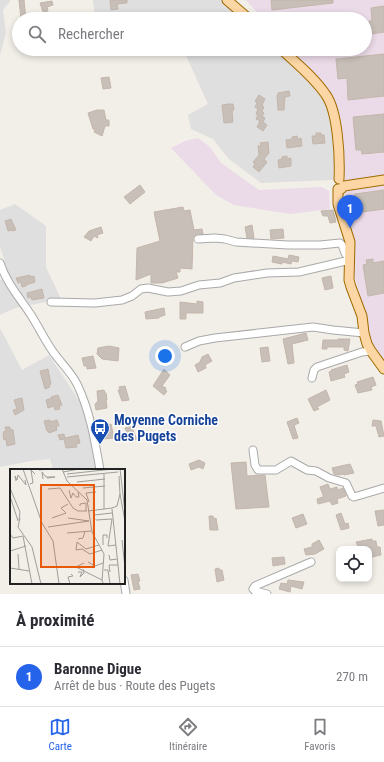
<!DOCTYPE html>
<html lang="fr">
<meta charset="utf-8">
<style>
body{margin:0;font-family:"Roboto Condensed",sans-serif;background:#f7f7f7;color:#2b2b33}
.controls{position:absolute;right:12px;bottom:12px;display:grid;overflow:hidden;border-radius:8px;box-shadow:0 2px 6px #0003}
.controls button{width:36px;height:36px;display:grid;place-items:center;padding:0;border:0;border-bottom:1px solid #e1e1e2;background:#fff;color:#2b2b33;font:20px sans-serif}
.you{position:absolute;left:165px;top:356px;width:14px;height:14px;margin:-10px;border:3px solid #fff;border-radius:50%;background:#1a73e8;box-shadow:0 0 0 6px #1a73e833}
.badge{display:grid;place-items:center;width:26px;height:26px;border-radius:50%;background:#2563eb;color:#fff;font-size:13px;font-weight:700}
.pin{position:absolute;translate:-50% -33px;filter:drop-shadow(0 1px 2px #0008)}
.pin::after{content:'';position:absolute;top:21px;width:14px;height:12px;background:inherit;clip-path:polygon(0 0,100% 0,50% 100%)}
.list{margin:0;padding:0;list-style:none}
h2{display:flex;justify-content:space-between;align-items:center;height:52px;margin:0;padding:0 16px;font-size:17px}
h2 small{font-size:13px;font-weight:400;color:#7c7c81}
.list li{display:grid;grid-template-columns:26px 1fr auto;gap:12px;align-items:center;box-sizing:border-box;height:60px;padding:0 16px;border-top:1px solid #e1e1e2}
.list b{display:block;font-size:15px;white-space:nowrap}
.list p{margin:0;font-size:13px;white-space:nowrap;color:#7c7c81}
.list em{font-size:13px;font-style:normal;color:#7c7c81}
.icon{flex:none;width:22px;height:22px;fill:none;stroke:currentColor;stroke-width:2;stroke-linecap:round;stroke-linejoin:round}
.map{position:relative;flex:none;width:384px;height:594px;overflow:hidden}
.search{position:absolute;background:#fff;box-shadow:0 2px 6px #0003;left:12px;right:12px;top:12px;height:44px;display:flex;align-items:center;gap:10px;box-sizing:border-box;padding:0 14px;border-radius:22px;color:#7c7c81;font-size:15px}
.sheet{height:112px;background:#fff}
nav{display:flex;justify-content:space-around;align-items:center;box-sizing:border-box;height:56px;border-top:1px solid #e1e1e2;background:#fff;font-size:11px;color:#7c7c81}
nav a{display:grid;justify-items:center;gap:2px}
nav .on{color:#2563eb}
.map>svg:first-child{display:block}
</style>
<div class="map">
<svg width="384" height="594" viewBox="0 0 384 594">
<rect width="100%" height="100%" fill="#f2efe9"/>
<!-- residential -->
<path fill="#e0dfdf" d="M0 0H11L3 10 6 33 0 55Z
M93 0H222L243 19H170L168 13 135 16 136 19H95Z
M183 49H275L308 81 328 102 336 129 333 180 261 183 229 159 213 139 191 129 188 115 208 104Z
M15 204 46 226V267L61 299 15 308 0 315V280L10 277 0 247V210Z
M0 328 22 370 49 355 82 405 97 470H53L50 459 31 461 0 467Z"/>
<!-- industrial -->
<path fill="#ebdbe8" d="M246 0H384V361L376 350 369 336 363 307 354 274V239L349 219 346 201 341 120 333 95 290 49H365V19H263Z
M198 138 210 147 221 163 259 190 322 187 329 191 330 209 290 214 234 205 216 195 171 148 185 141Z"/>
<!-- building -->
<path fill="#c7bfb8" stroke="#c4b6ab" d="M19 0H24L26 19H21Z
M110 0H127V3L117 4 118 9 111 10Z
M271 0H333V3L272 10Z
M52 1 53 5 47 7 48 11 43 12 40 3Z
M384 6V32L371 34 369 21H372L371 8Z
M384 54V96L348 100 347 78 338 79 336 59Z
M109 77 111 88 103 89 101 78Z
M289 91 290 96 285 97 284 110H278L277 95H278V93Z
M259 95 265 99 262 105 264 107 262 111 264 113 262 116 265 118 263 122 267 125 263 131 257 127 260 121 256 119 258 115 256 114 258 109 255 107 257 103 255 101Z
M228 104H233L234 110H232L233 122 224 123 222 105Z
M97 110H104L106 120H109V126H105L102 136 94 132 95 129H93L88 113Z
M384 114V152L362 154 361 150H356L353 117Z
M316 133H321V135H324L325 143 313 144 312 136H316Z
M297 136 298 139 301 138 302 146 287 148 286 140 292 139V137Z
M268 142 269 153 264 159 267 162 259 172 253 167 255 164 253 162 259 155 258 146H261L260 143Z
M287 156V159L291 158V166L279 168 278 160 282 159V157Z
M140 185 145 192 130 204 124 197Z
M384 190V209L355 213V211H354L353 196 355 194Z
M183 207 184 211 190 210 194 230 202 229 203 234H197L193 237 192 269 180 268V272H176L178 278 162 283H151V274L136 280 137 248 160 241 154 212Z
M333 210 336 222 330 223 328 216H323L321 211Z
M11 219 16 230 12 231V230L8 231 5 221Z
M252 225 254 238H247L245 227Z
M101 227 103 233 97 235 98 238 94 236 91 241 84 237 89 231Z
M283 229 284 238 271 239 270 230Z
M289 255 299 257 298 262 292 261 291 264 282 262V264L272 262 273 256 288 259Z
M373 259V263L384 261V293L368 296 363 265 367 264 366 260Z
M30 275V277L34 276 35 282 26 285V286L22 287 21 282 18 283 16 278Z
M331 276 333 288 325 290 322 278Z
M42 289 44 298 32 300 31 297 28 298 27 293Z
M197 301 203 302V313H186V319H180V302L197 304Z
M164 308 165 315 159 317V318L146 319 145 312Z
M306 333 308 340 292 344 294 363 288 364 283 339Z
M338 339H350L348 351 344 350V347H327V349H322L323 340H338Z
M109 346 119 348 118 361 102 359 97 354 98 348Z
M268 347 270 361 262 362 260 348Z
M208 354 212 361 205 365 206 368 198 372 195 365 200 362 202 357Z
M93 356 96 368 87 369V366H84L82 358Z
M347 365 349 372 344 374 345 377 331 381 329 372 332 371 331 370Z
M48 369 51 384 49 385 50 387 45 389 40 371Z
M164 369 170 375 162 386 166 388 165 390 167 391 164 395 153 386Z
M373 377 376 385 371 387 372 390 358 393 355 385 358 384 357 382Z
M125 386 129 400 122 401 118 390H120L119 387Z
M104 390 105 393H106L107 400H106L107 408 96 410 95 404 98 401 97 391Z
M326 390 330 400 317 407 319 409 314 411 308 399Z
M58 395 62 405 59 406 60 409 55 410 54 406 48 408 46 400 52 398 51 397Z
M22 398 24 410 15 415 13 410 17 409 14 400Z
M297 418 299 423 294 425 298 438 293 439 287 422Z
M50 420V422L57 420 59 426H56L57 430 49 433 48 431H47L44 421Z
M373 420 381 421 384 436 379 437 376 426H372Z
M111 424 114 438 104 439 102 426Z
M131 426 137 439 129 442 125 433H127L125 428Z
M5 427H10V429L13 430 15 444 7 446 6 439 4 440 3 435H4L3 432 6 431Z
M64 434 65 438 78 435 80 443 76 444 77 447 66 448 64 439 60 440 58 435Z
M199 460 205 463 203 469 199 467 191 470 189 464Z
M246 462 247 476 265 475 269 507 236 509 231 463Z
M350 464 354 473 344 475 343 474 339 475 334 474 332 468Z
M328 484 330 489 337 487 338 490 343 488 346 496 337 499 338 503 332 505 330 501 318 504 317 499 323 497V495L320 487Z
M384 510V525L378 526 375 511Z
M341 513 345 524 348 523 349 528 341 530 336 515Z
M303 514 307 524 296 528 292 518Z
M209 516H213L214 519 216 518 218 530H210Z
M372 539V541H376L377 547H380L381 555 372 557 369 548 359 549 356 542Z
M319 540 324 549 315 554 306 555 304 549 312 547V544Z
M284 557 285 564 273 566 272 558Z
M219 568V570H222L224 580 217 582 215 569Z
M138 574 140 581H138L140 589 134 590 131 575Z
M288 580 304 582 302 589 291 586 290 592 279 589 281 583 287 584Z"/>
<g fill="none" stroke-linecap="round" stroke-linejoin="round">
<defs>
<path id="minor" d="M0 263C7 284 20 298 31 315 40 329 47 345 57 357 64 366 72 374 77 384 90 411 95 441 100 470
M51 302 95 303 122 300 132 296 141 289 148 288 168 292 181 291 199 285 220 283 234 278 267 273 299 272 350 260 345 253 342 245 340 243 320 245H288L236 242 225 239 215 238 198 239
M185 347 199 341 215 338 313 327 333 330 364 333
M312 378 314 370 317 367 362 352 371 351
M253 450 255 465 258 470H276L291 461 307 470 316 471 329 478 346 483 352 496 354 497 384 488
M124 580 126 594
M267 594 255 591 253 589 255 586 311 562"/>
<path id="major" d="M227 0 249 19
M281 49C296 63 314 77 326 95 338 112 340 157 339 179
M338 189V204L350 242 349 280 351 287 362 316 364 333 367 344 371 351 384 369
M338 189H341L344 186 384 180"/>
</defs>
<!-- minor casing -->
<use href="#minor" stroke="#a9a9a9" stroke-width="9"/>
<!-- major casing -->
<use href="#major" stroke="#a06b00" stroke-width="11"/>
<!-- minor -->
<use href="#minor" stroke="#fff" stroke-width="7"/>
<!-- major -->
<use href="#major" stroke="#fcd6a4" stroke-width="9"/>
</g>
<!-- icons -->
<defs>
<symbol id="bus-pin" viewBox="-11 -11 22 30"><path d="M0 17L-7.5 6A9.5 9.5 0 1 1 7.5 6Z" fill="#1a4fb4" stroke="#fff"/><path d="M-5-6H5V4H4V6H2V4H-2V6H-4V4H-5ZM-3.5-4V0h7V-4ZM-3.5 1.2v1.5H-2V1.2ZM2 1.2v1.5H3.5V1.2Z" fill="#fff"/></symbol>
</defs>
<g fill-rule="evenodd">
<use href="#bus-pin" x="89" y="417" width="22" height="30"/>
</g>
<g text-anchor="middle" stroke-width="3" stroke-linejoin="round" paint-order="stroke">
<!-- transit labels -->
<g font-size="14" font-weight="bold" fill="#164399" stroke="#fff" text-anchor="start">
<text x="114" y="425">Moyenne Corniche<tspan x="114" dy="16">des Pugets</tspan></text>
</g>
</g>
<!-- overview -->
<g transform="translate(10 469)">
<rect width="115" height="115" fill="#f2efe9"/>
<path fill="none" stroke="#9f9d99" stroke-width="1" d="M13 0 32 54 43 72 49 115M52 0 57 12 77 31 82 63 94 85 92 112 94 115M110 0 115 43M29 1 41 0M53 3 69 0M57 5 103 0M57 8 108 3M33 10 32 3 36 8H45L37 9M6 12 5 7 7 11 8 6 16 16 15 11M67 13 95 10M20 15 23 14 21 1 25 5M0 19 10 43 9 51M73 19 95 17M38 20 50 19 63 39 68 42H77M59 21 61 29 63 24 66 28H69L68 23M110 25 115 52M0 27 8 52M79 33 76 24 86 23M70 37V35L76 34V42M102 39 107 37 110 25 109 7M94 40V5M102 40 110 115M78 42 102 39M10 49 8 58 22 78 31 115M42 49 56 44 51 39 58 35M58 49 79 52M102 50 98 77 106 76M85 51 84 46 102 44M86 51 102 50M38 58 79 52M57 64 81 62M0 65 3 69 13 67M13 67 22 115M68 70 73 69 75 62M112 71 115 99M89 76 76 80 67 73 66 81 72 80 80 85 92 81M93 76V66H97V69M0 82 16 77M8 85 9 100M99 86 100 91 107 90M78 93 85 97 93 94M74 94 66 98 92 111M0 99 19 102M94 101H98L100 115M68 103H72L70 108 74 104 73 100M100 103 99 96H108M60 115 58 108 63 107 61 105"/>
<path fill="#e8590c" fill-opacity="0.15" stroke="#e8590c" stroke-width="2" d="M31 16H84V98H31Z"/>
<rect width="115" height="115" fill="none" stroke="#222" stroke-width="2"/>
</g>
</svg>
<div class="controls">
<button><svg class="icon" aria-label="locate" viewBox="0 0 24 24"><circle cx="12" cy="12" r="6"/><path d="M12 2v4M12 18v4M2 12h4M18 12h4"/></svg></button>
</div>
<div class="you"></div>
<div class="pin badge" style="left:350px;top:228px">1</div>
<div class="search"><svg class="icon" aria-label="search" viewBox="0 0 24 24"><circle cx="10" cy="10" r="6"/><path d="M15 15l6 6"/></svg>Rechercher</div>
</div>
<section class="sheet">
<h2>À proximité<small></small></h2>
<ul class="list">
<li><span class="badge">1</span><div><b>Baronne Digue</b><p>Arrêt de bus · Route des Pugets</p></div><em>270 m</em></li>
</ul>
</section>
<nav>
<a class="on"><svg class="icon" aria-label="map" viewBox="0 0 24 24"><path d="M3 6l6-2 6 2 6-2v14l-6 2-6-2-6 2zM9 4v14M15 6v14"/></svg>Carte</a>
<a><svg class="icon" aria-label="directions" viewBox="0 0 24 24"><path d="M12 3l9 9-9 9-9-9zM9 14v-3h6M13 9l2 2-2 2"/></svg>Itinéraire</a>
<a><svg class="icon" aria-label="saved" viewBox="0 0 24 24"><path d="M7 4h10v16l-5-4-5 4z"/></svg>Favoris</a>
</nav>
